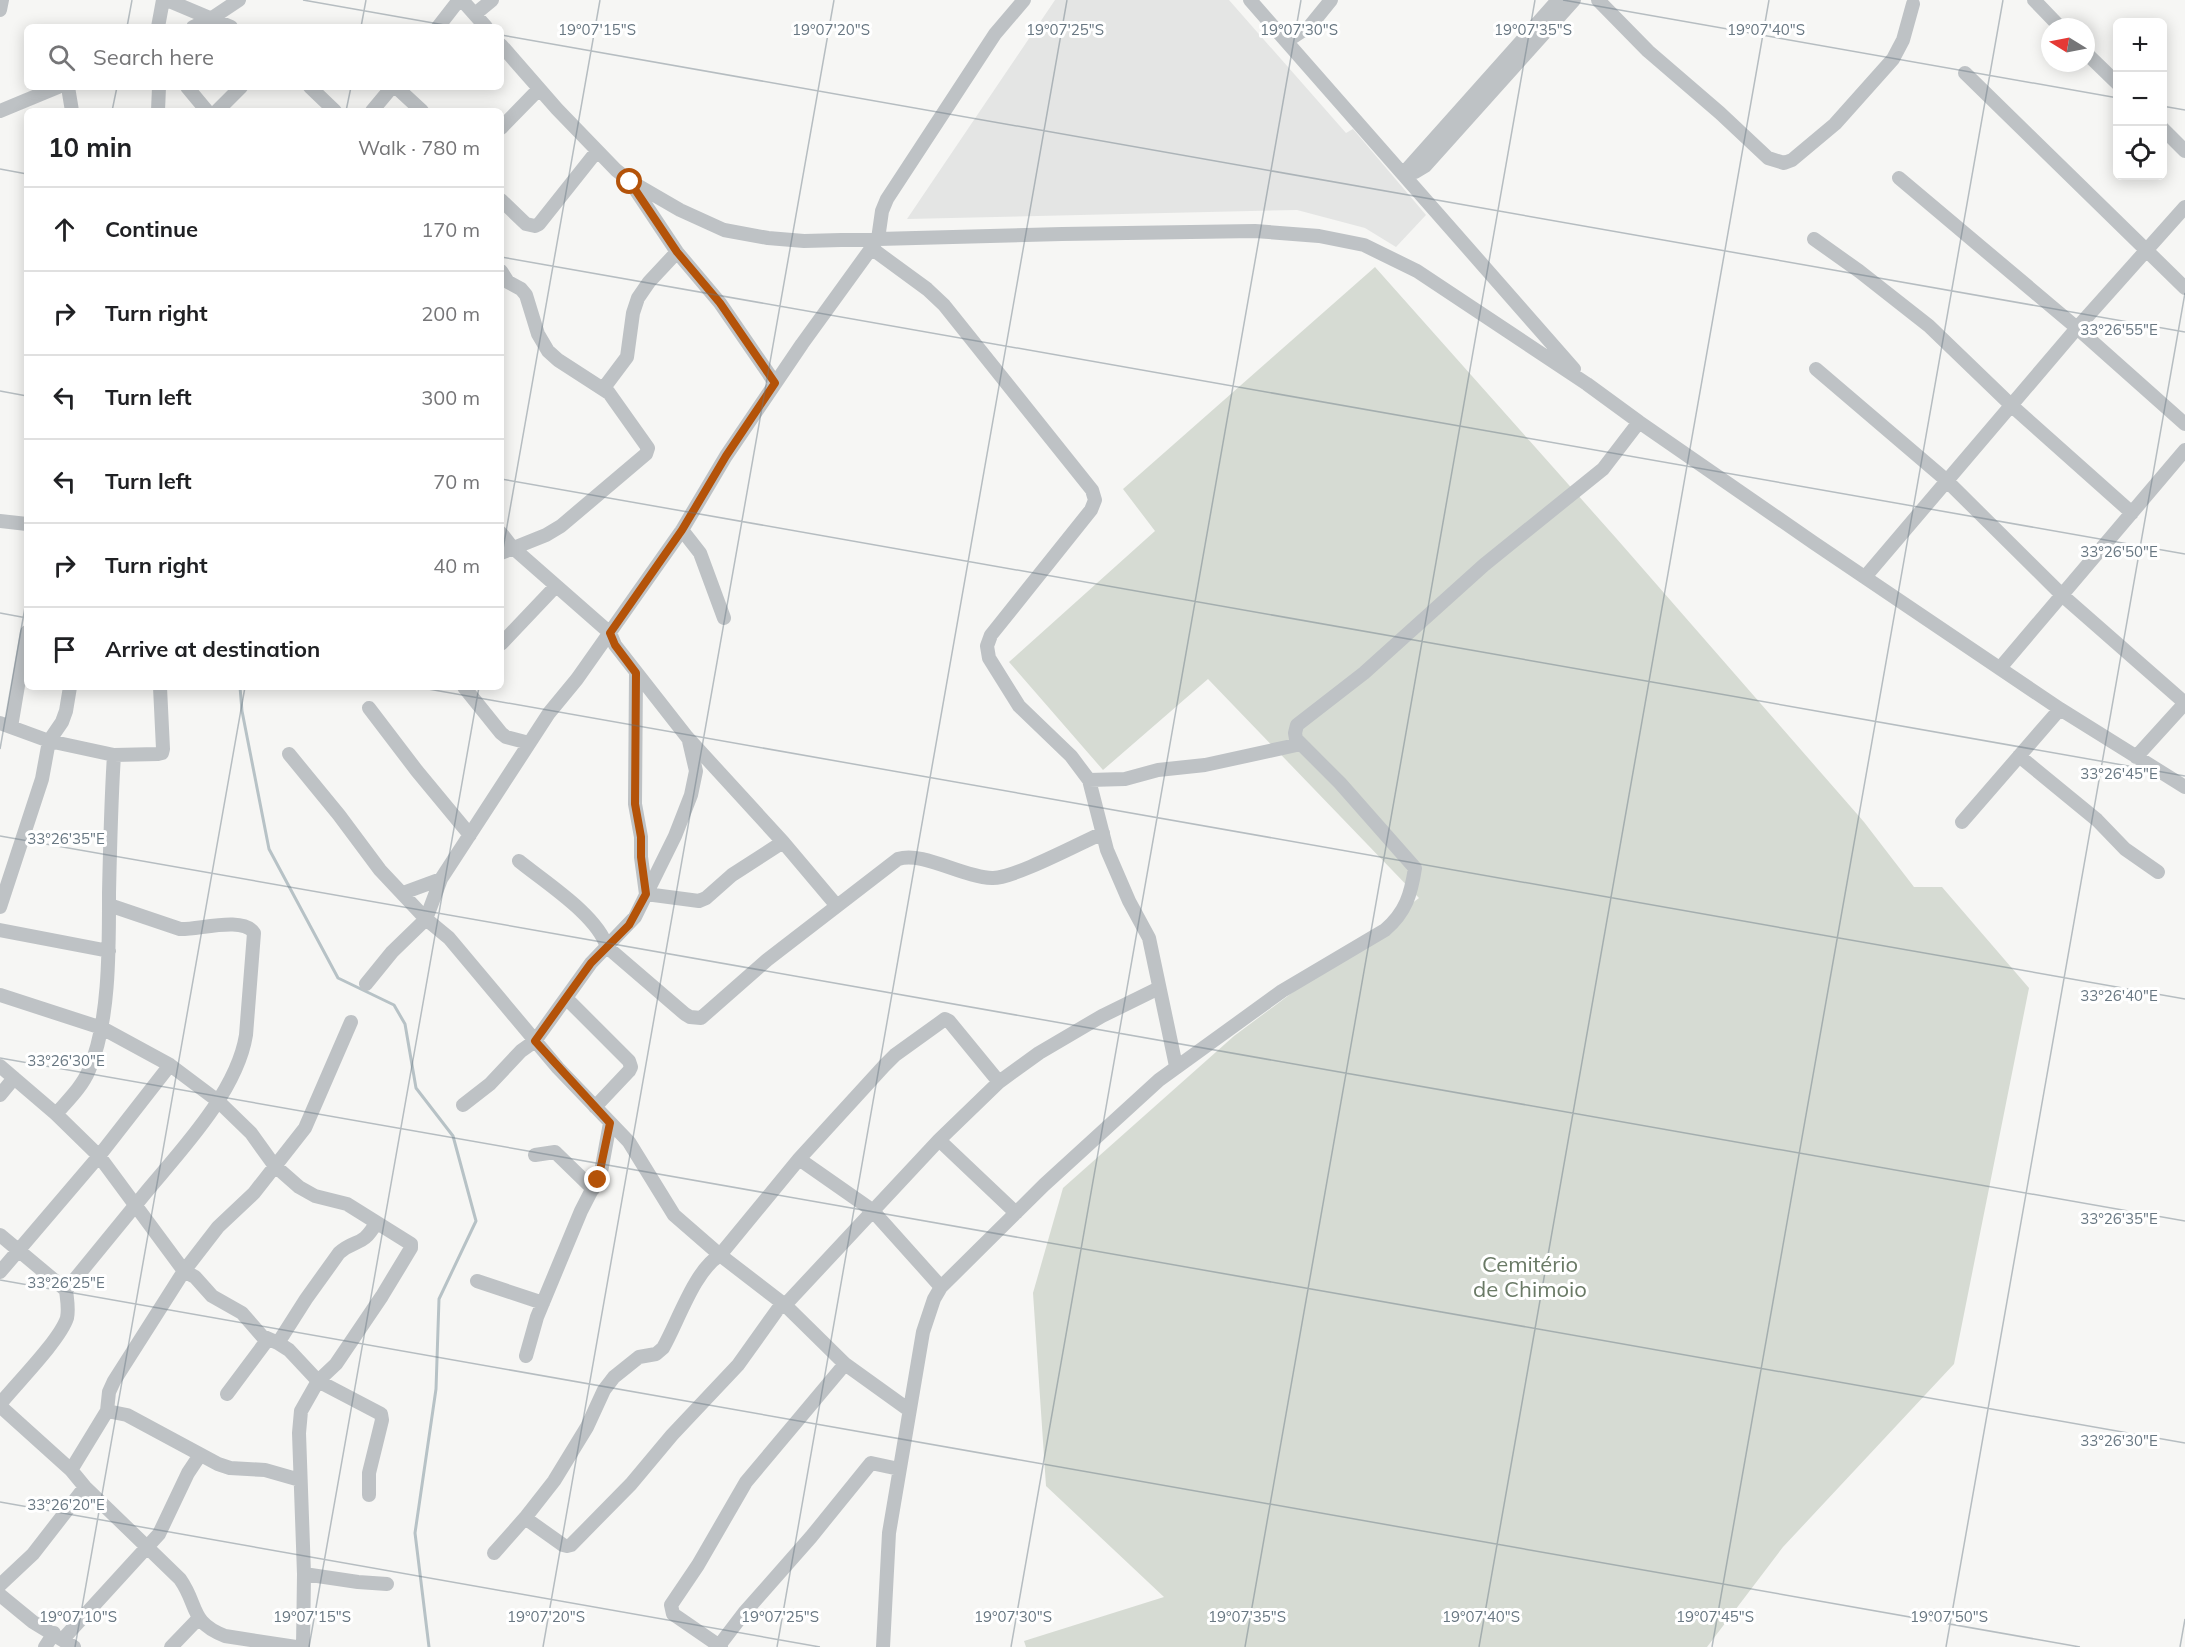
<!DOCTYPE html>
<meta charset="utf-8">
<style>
body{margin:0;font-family:Mulish,sans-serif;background:#f2f2f2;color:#202124}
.controls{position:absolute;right:18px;top:18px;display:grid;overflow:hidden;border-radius:9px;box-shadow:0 3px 15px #0003}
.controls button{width:54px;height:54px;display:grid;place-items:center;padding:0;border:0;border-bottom:2px solid #e0e0e0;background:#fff;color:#202124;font:30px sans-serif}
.compass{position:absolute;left:2041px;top:18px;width:54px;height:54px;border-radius:50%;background:#fff;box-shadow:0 3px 15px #0003;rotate:280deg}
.stop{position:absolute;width:18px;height:18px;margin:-14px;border:4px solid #b45309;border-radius:50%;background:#fff}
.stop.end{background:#b45309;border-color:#fff;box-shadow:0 2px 6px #0008}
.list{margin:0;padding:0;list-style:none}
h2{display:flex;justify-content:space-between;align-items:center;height:78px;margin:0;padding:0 24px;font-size:26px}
h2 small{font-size:20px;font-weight:400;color:#757577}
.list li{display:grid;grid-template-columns:39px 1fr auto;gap:18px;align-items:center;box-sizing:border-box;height:84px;padding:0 24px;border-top:2px solid #e0e0e0}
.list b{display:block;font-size:22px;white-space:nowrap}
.list em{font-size:20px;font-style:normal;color:#757577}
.icon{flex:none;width:33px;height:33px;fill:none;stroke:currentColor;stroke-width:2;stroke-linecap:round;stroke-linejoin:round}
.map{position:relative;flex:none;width:2185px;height:1647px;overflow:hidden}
.search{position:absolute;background:#fff;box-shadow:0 3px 15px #0003;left:24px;top:24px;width:480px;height:66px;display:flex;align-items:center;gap:15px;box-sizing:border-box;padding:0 21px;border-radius:9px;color:#757577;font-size:22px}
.panel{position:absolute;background:#fff;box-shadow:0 3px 15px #0003;left:24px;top:108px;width:480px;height:582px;border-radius:9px}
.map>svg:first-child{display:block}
</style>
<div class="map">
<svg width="2185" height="1647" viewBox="0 0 2185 1647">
<rect width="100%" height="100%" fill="#f6f6f4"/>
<!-- built -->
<path fill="#e4e5e4" d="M1055 0H1229L1346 133 1353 129 1426 215 1396 247 1365 228 1297 210 907 219Z"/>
<!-- green -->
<path fill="#d6dbd3" d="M1375 267 1616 538 1864 822 1914 887H1942L2029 988 1954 1364 1783 1547 1707 1647H1026L1024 1641 1164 1597 1046 1486 1033 1293 1063 1188 1234 1036 1419 898 1208 679 1103 770 1009 662 1155 531 1123 489Z"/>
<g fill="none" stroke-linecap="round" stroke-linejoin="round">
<!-- stream -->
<path stroke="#b7c2c6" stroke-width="3" d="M240 687 242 711 269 849 338 978 394 1005 405 1024 416 1088 453 1136 476 1221 439 1299 436 1389 415 1533 429 1647"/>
<!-- minor -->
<path stroke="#bec2c5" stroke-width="14" d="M167 0 231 27
M462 0 486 27
M1250 0 1574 369
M1598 0 1648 51 1720 113 1768 158 1784 163 1792 160 1835 124 1893 59 1903 40 1913 4
M2034 0 2060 27
M0 10 2 0
M475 14 492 0
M158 27 163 0
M193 27 212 18 239 0
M438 27 459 0
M1287 41 1310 26 1331 0
M501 45 557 109 616 170 630 181 680 210 724 230 768 238 804 241 1062 234 1255 231 1319 236 1364 245 1417 271 1587 384 1639 422 1814 543 2060 709 2185 787
M2086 53 2118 84
M1965 73 2185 288
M68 87 72 111
M187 87 207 111
M310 87 335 111
M396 87 422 111
M0 111 58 87
M158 111 159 87
M217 111 241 87
M372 111 392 87
M501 128 539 89
M2162 128 2185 151
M1408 170 1415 172 1425 166 1574 0
M1403 174 1558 0
M1899 178 2077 328 2185 424
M633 186 677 252 720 303 775 383
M501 200 526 224 535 226 539 224 597 151
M1814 239 1859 271 1929 326 2012 406 2132 513
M871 248 927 289 944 305 1092 490 1095 500 1091 510 991 635 987 646 989 658 1019 706 1071 756 1089 780 1107 850 1129 901 1149 938 1176 1066
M501 271 508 282 521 289 526 295 538 334 548 351 558 360 609 393 648 448 646 454 561 526 546 535 501 553
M1816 369 1946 480 2063 596 2185 703
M603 389 627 357 633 313 638 298 649 282 677 252
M0 521 27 524
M682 530 700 553 724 618
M501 533 512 547 610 633 615 645 687 737 783 842 837 906
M1865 577 2077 328 2185 207
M501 644 556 586
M2000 668 2185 450
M636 673 635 804 641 837V857L646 894
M464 687 501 733 506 737 529 743
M369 708 417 771 470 835
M0 723 49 741 114 755 158 754 162 753 163 749 160 687
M11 727 27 632
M289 754 339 815 380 870 426 919 449 938 558 1068 629 1142 674 1215 720 1255 785 1305 845 1364 909 1410
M2019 756 2097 820 2125 849 2158 872
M2136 757 2185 703
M1089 780 1125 779 1158 770 1205 765 1301 744
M1962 822 2060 709
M519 861C546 883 597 915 607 947L685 1014 690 1017 701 1018 767 960 898 859C923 851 962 877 992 878 1013 879 1080 843 1103 833
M403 893 441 879
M646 894 699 901 706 898 732 875 783 842
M0 907 42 779 49 741 62 722 66 711 70 687
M0 930 109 951
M366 984 392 952 426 919 441 879 549 713 577 679 682 530 726 456 802 344 878 239 882 211 887 199 995 34 1024 0
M0 995 102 1028 170 1065 218 1101 251 1133 274 1165 299 1187 315 1196 347 1204 411 1244V1248L382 1296 336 1364 318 1381 301 1411 299 1433 304 1574 303 1647
M566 998 629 1061 631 1067 629 1071 595 1107
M0 1066 56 1114 99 1156 184 1271 195 1277 212 1296 242 1313 262 1336 278 1343 289 1350 318 1381 381 1414 382 1420 369 1473V1495
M0 1095 14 1078
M463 1105 490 1084 521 1051 535 1041 591 963 635 917 675 836 691 795 696 771 689 741
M56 1114C68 1100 82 1087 89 1070 110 1022 109 946 109 893 110 847 111 801 114 755
M939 1140 1016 1213
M535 1155 555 1152 593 1189
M799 1159 872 1210 941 1287
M0 1235 66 1290C67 1299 69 1309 67 1318 60 1340 16 1384 0 1404
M0 1272 99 1156 170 1065
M477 1281 543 1303
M66 1290C93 1257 120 1224 147 1191 183 1148 237 1091 246 1035L254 933C243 916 198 930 180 929L109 905
M278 1343 306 1299 339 1253C356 1238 362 1248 376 1223
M526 1356 537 1317 581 1211 601 1172 610 1123
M227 1394 268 1339
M0 1406 71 1470 85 1487 180 1579C199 1606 189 1622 225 1636L296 1647
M107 1411 127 1415 218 1464 230 1468 265 1470 300 1480
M71 1470 107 1411 109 1392 114 1381 184 1271 218 1227 254 1193 305 1128 351 1022
M525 1518 563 1545 567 1546 571 1545 631 1484 672 1435 738 1365 778 1309 785 1305 939 1140 999 1082 1039 1053 1102 1016 1159 988
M494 1553 525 1518 554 1481 587 1427 604 1390 614 1377 639 1357 656 1354 663 1348C678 1322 694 1271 720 1255L799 1159 884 1066 895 1055 945 1019 949 1021 999 1082
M304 1574 358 1582 387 1584
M0 1585 33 1554 85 1487
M0 1595 33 1622 74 1647
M63 1639 159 1534 188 1473 200 1455
M45 1647 54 1633
M171 1647 198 1619
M718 1647 744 1613 811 1537 871 1463 899 1469
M721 1647 673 1614 671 1605 698 1565 746 1482 845 1364
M883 1647 889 1533 923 1332 934 1299 941 1287 1044 1185 1159 1080 1282 991 1385 930C1406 912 1411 894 1415 868L1340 783 1296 739 1295 733 1297 725 1364 673 1484 565 1603 469 1639 422"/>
</g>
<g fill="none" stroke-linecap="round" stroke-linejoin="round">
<!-- route -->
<path stroke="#b45309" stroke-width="8" d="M598 1180 610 1123 535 1041 591 963 629 925 646 894 641 857V837L635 804 636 673 615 645 610 633 682 530 726 456 775 383 720 303 677 252 630 182"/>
</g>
<!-- ticks -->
<path fill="none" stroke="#687782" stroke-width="1.5" stroke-opacity="0.45" d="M303 0 456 27M1563 0 2118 98M127 27 132 0M361 27 366 0M501 35 2185 332M2162 106 2185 110M112 111 117 87M346 111 351 87M0 169 27 174M501 257 2185 554M0 391 27 396M501 479 2185 776M501 560 600 0M0 613 27 618M417 687 2185 999M0 749 27 596M0 836 2185 1221M0 1058 2185 1443M0 1280 2080 1647M0 1502 820 1647M75 1647 245 687M309 1647 479 687M543 1647 834 0M777 1647 1067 0M1011 1647 1301 0M1245 1647 1535 0M1479 1647 1769 0M1712 1647 2003 0M1946 1647 2185 293M2180 1647 2185 1619"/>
<g text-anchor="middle" stroke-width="6" stroke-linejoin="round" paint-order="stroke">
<!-- park labels -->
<g font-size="22" fill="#6a7a66" stroke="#fff">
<text x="1530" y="1272">Cemitério<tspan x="1530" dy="25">de Chimoio</tspan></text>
</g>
</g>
<g font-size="15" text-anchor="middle" fill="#687782" stroke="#fff" stroke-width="6" stroke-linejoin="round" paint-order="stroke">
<text x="597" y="35">19°07'15"S</text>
<text x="831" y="35">19°07'20"S</text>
<text x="1065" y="35">19°07'25"S</text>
<text x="1299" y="35">19°07'30"S</text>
<text x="1533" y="35">19°07'35"S</text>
<text x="1766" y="35">19°07'40"S</text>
<text x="2119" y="335">33°26'55"E</text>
<text x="2119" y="557">33°26'50"E</text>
<text x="2119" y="779">33°26'45"E</text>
<text x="66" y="844">33°26'35"E</text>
<text x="2119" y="1001">33°26'40"E</text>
<text x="66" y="1066">33°26'30"E</text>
<text x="2119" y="1224">33°26'35"E</text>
<text x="66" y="1288">33°26'25"E</text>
<text x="2119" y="1446">33°26'30"E</text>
<text x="66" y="1510">33°26'20"E</text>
<text x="78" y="1622">19°07'10"S</text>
<text x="312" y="1622">19°07'15"S</text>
<text x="546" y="1622">19°07'20"S</text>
<text x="780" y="1622">19°07'25"S</text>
<text x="1013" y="1622">19°07'30"S</text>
<text x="1247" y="1622">19°07'35"S</text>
<text x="1481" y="1622">19°07'40"S</text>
<text x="1715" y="1622">19°07'45"S</text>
<text x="1949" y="1622">19°07'50"S</text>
</g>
</svg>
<div class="controls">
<button>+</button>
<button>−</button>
<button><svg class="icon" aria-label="locate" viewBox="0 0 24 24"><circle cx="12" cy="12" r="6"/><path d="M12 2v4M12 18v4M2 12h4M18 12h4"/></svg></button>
</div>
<svg class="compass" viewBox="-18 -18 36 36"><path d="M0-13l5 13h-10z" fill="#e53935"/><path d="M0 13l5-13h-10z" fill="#757577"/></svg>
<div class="stop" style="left:630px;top:182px"></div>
<div class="stop end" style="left:598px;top:1180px"></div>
<div class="search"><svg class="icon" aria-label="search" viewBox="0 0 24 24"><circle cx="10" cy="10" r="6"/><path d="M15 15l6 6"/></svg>Search here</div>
<section class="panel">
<h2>10 min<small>Walk · 780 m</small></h2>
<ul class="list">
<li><svg class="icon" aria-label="ahead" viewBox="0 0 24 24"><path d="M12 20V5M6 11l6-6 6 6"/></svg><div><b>Continue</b></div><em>170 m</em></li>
<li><svg class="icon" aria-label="right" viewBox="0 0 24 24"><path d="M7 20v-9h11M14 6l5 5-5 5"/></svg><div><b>Turn right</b></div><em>200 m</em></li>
<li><svg class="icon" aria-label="left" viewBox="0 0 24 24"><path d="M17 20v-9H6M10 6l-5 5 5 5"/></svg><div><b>Turn left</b></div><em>300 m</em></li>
<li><svg class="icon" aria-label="left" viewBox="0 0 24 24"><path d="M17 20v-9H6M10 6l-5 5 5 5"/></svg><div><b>Turn left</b></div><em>70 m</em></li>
<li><svg class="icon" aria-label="right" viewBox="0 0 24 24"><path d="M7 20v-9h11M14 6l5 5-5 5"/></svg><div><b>Turn right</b></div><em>40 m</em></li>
<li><svg class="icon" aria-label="arrive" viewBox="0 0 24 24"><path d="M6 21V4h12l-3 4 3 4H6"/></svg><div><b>Arrive at destination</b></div></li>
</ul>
</section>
</div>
